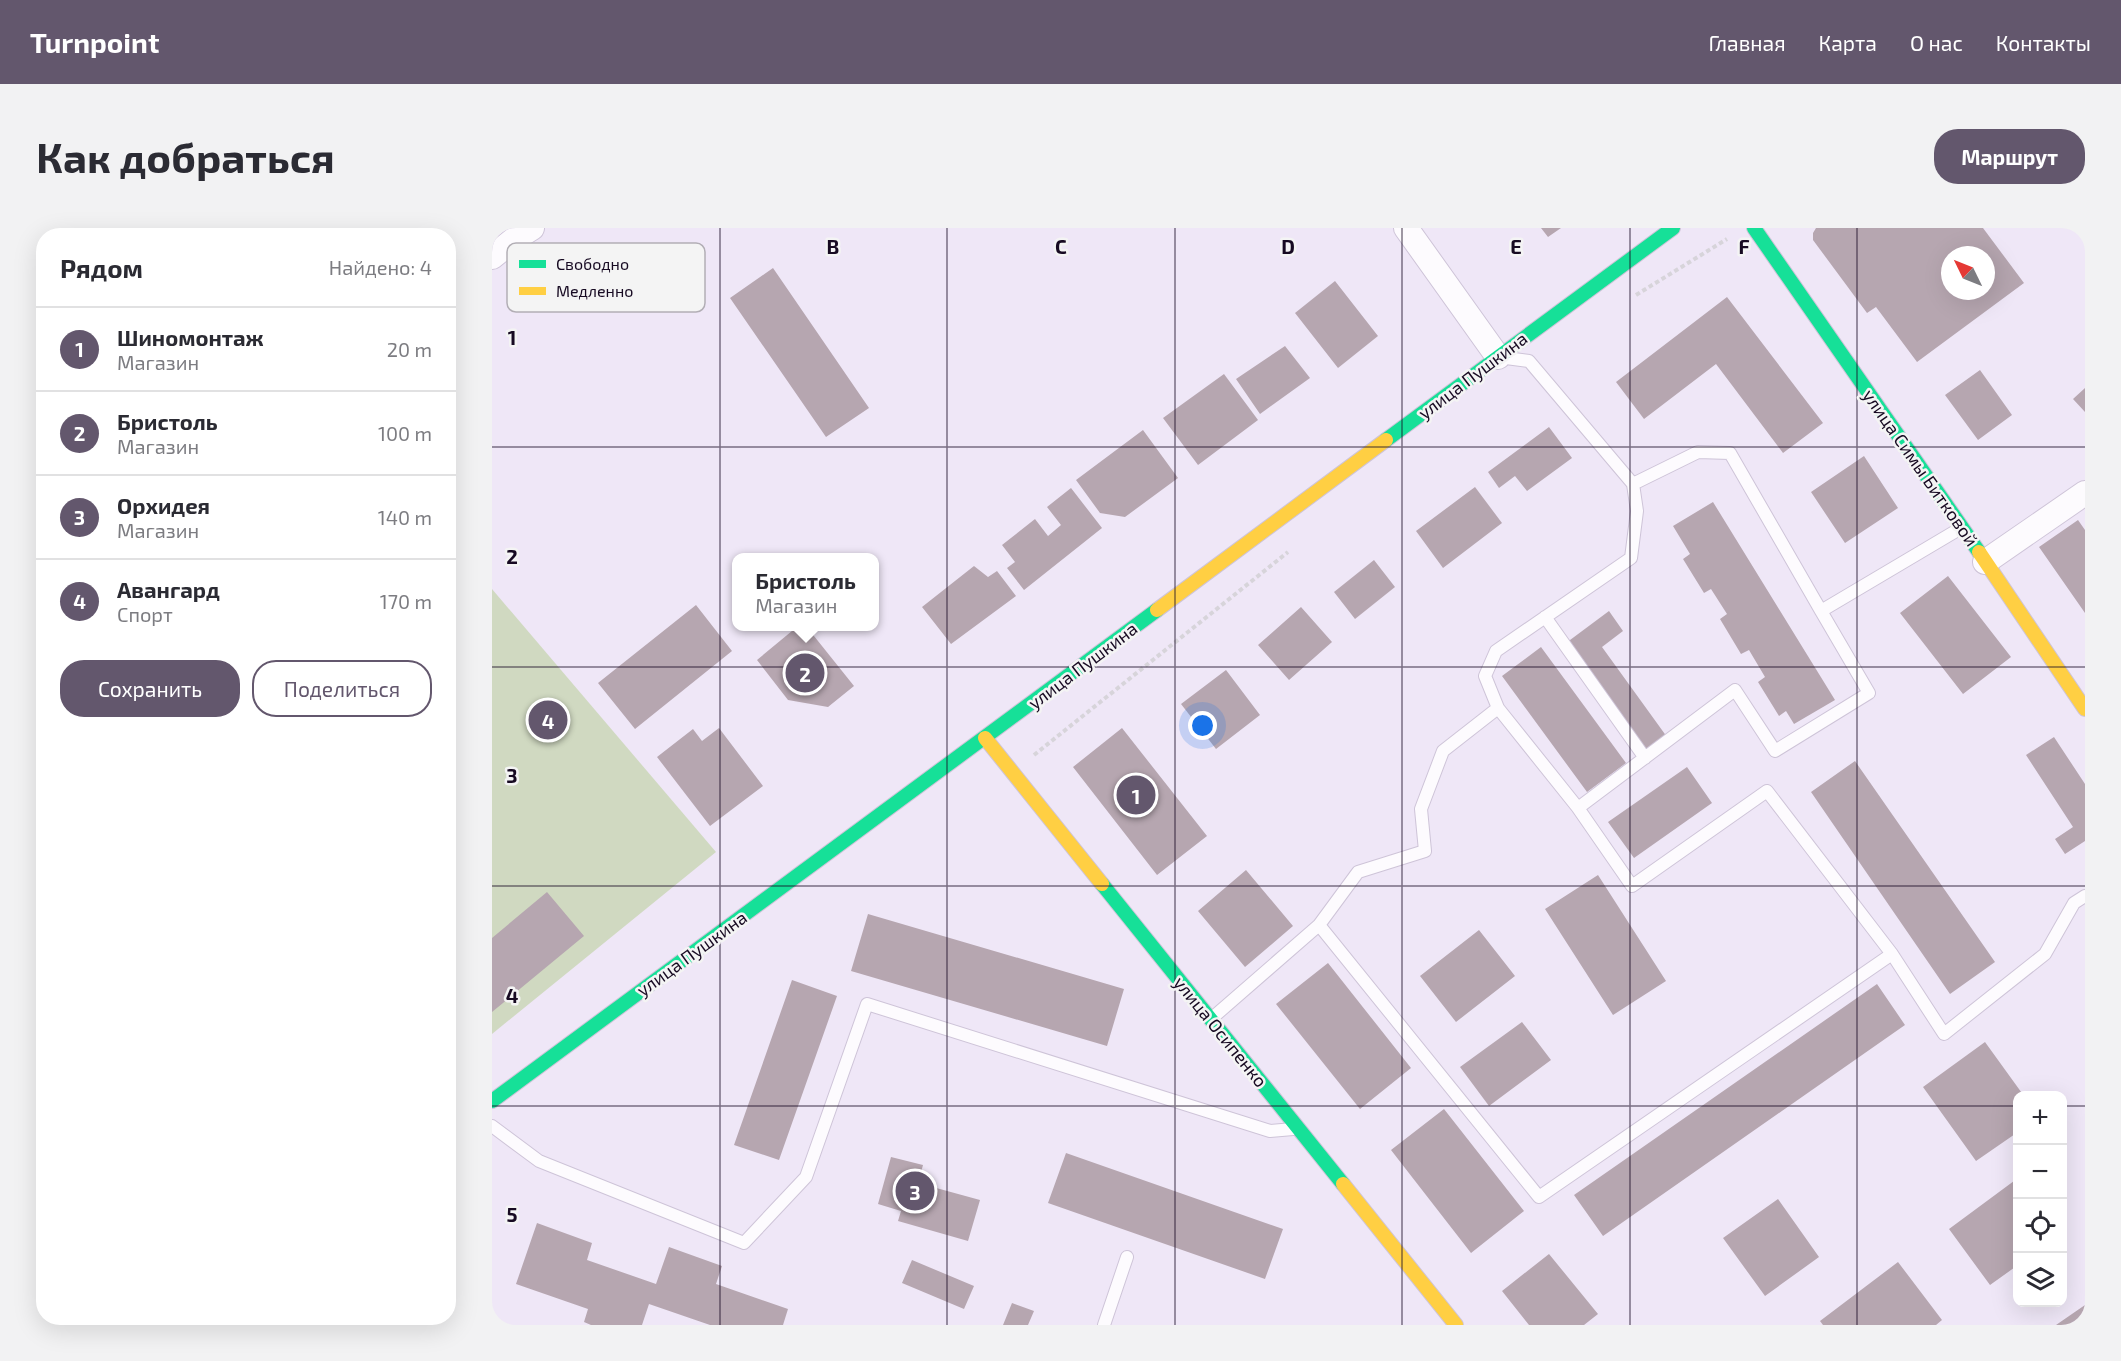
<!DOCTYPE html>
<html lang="ru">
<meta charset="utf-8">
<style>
body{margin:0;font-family:"Exo 2",sans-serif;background:#f2f2f3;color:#2b2b33}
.controls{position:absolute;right:18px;bottom:18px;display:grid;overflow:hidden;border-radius:12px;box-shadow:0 6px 24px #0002}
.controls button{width:54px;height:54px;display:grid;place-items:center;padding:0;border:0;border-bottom:2px solid #e1e1e2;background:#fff;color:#2b2b33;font:30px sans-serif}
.compass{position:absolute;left:1449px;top:18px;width:54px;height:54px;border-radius:50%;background:#fff;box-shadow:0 6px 24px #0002;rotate:313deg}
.you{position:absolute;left:711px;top:498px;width:21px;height:21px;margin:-15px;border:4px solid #fff;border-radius:50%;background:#1a73e8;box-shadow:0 0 0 9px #1a73e833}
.badge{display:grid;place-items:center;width:39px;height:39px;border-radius:50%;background:#63576d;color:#fff;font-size:20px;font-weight:700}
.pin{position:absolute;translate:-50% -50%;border:3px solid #fff;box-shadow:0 2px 6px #0006}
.popup{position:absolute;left:240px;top:325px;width:147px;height:78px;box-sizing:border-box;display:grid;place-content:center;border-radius:12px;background:#fff;filter:drop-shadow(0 2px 4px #0005);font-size:20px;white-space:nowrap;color:#7c7c81}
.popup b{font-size:22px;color:#2b2b33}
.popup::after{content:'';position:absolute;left:50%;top:100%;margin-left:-12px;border:12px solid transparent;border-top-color:#fff}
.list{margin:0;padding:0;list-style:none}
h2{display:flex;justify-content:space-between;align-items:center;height:78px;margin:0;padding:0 24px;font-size:26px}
h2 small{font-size:20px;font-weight:400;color:#7c7c81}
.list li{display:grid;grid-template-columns:39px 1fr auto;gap:18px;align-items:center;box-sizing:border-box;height:84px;padding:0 24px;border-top:2px solid #e1e1e2}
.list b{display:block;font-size:22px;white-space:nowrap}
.list p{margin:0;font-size:20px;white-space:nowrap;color:#7c7c81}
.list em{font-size:20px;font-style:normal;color:#7c7c81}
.actions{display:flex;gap:12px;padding:18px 24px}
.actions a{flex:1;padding:14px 0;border:2px solid #63576d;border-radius:24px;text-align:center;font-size:21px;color:#63576d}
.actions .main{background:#63576d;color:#fff}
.icon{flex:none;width:33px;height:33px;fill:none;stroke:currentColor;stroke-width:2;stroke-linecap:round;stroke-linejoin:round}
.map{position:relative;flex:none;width:1593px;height:1097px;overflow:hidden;border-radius:24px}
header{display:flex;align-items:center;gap:36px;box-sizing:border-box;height:84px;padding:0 30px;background:#63576d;color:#fff}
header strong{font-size:28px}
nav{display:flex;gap:33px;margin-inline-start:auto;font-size:21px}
.intro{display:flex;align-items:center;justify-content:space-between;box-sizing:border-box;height:144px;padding:0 36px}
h1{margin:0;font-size:42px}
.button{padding:15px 27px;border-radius:24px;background:#63576d;color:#fff;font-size:21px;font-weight:700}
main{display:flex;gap:36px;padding:0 36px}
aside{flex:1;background:#fff;border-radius:24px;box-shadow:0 6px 24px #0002}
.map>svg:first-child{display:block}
</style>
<header>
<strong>Turnpoint</strong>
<nav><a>Главная</a><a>Карта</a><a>О нас</a><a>Контакты</a></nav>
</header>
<div class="intro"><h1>Как добраться</h1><a class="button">Маршрут</a></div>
<main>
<aside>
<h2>Рядом<small>Найдено: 4</small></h2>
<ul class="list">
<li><span class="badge">1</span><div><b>Шиномонтаж</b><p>Магазин</p></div><em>20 m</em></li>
<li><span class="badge">2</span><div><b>Бристоль</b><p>Магазин</p></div><em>100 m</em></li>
<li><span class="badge">3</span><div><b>Орхидея</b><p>Магазин</p></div><em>140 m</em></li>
<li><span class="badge">4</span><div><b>Авангард</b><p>Спорт</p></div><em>170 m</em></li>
</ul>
<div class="actions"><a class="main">Сохранить</a><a>Поделиться</a></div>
</aside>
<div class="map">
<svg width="1593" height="1097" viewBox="0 0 1593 1097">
<rect width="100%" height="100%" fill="#efe7f7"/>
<!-- green -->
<path fill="#d0d9c1" d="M0 361 224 624 0 806Z"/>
<!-- building -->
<path fill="#b6a6b0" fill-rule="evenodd" d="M1049 0H1069L1056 9Z
M1324 0H1491L1532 55 1425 134 1384 79 1375 85 1321 12V5ZM1458 27H1494V63H1458Z
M281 40 377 180 334 209 238 70Z
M843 53 886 108 846 140 803 85Z
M1235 69 1331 195 1291 225 1224 136 1152 191 1124 154Z
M793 118 818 150 768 186 744 151Z
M1488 142 1520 187 1486 212 1453 167Z
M732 146 766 192 706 237 671 190Z
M1593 160V184L1581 171Z
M1057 199 1080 230 1035 263 1023 248 1007 260 996 244Z
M651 202 686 250 633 289 608 285 584 252Z
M1372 228 1406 280 1353 315 1319 264Z
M983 259 1010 295 951 340 924 303Z
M579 260 610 300 532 362 515 340 523 334 510 317 543 291 556 308 569 297 555 279Z
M1221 274 1343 472 1302 496 1294 483 1287 488 1266 454 1273 449 1257 422 1249 426 1228 391 1235 386 1219 361 1212 365 1191 331 1198 326 1181 298Z
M1586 292 1593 302V385L1547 319Z
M882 332 903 359 863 391 842 364Z
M482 338 496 349 505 343 524 368 459 416 430 379Z
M1456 348 1519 429 1471 466 1408 385Z
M204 377 240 423 143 501 106 455Z
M809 379 840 414 797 452 766 417Z
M1117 383 1131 403 1110 419 1175 509 1152 523 1074 415Z
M306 398H314L362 458 336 479 296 472 265 432Z
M1049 419 1134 535 1095 564 1010 448Z
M734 442 768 487 724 521 689 476Z
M227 500 271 558 218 598 165 529 201 501 210 513Z
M630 500 715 608 665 647 581 539Z
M1562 509 1593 556V613L1573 626 1563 611 1581 599 1534 527Z
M1363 533 1503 734 1458 766 1319 564Z
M1195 539 1220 575 1142 630 1116 594Z
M754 642 801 698 753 739 706 683Z
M1106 647 1174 753 1121 787 1053 681Z
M55 664 92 708 0 784V710Z
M376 686 632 761 615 818 359 743Z
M987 702 1023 748 964 794 928 748Z
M836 735 919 840 868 881 784 776Z
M300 752 345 768 287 932 242 917Z
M1385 756 1413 797 1111 1008 1082 967Z
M1030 794 1059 832 997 878 968 839Z
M1493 814 1532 868H1526V904L1484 933 1431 859Z
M952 881 1032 983 979 1025 899 922Z
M574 925 791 1001 773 1051 556 975Z
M399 929 431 937 426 955 488 972 476 1013 406 993 409 983 386 976Z
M1526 950V1037L1498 1057 1457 1001Z
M1286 971 1327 1029 1273 1068 1231 1010Z
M45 995 100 1015 95 1032 164 1056 177 1019 230 1038 224 1056 296 1081 291 1097H218L157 1076 150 1097H99L92 1094 96 1081 24 1056Z
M1057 1026 1106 1086 1092 1097H1037L1010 1063Z
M420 1032 482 1058 472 1081 410 1055Z
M1406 1034 1450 1092 1444 1097H1331L1328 1093Z
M520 1075 542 1083 536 1097H511Z
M1593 1077V1097H1564Z"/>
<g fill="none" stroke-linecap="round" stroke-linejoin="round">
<defs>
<path id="lane" d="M1141 256 1206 224 1238 225 1329 383
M1053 389 1153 530
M1006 480 1086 580
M827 697 866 644 933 623 929 581 951 523 1006 480 993 448 1004 423 1139 330 1145 283 1141 256 1037 133 1014 130
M1400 726 1275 563 1140 658 1086 580 1243 462 1283 523 1377 465 1329 383 1469 300
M719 791 827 697 1047 969 1400 726 1452 806 1553 726 1582 675 1593 668
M0 898 47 933 252 1015 314 949 375 776 778 903 801 901
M612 1097 635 1029"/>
<path id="street" d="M914 0 1006 129
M0 29 24 10 40 0
M1493 334 1593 265"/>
<path id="fast" d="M1262 0 1487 324
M894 212 1181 0
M610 656 851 956
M0 873 665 382"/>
<path id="slow" d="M1487 324 1593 481
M665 382 894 212
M493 510 610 656
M851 956 964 1097"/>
</defs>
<!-- lane casing -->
<use href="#lane" stroke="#cec4d8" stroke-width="14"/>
<!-- street casing -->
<use href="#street" stroke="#cec4d8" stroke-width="26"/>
<!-- fast casing -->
<use href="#fast" stroke="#cec4d8" stroke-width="16"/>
<!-- slow casing -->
<use href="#slow" stroke="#cec4d8" stroke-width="16"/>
<!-- path -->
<path stroke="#d7d4da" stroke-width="4" stroke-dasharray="4.5 3" stroke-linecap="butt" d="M1144 67 1235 11
M542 527 796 324"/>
<!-- lane -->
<use href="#lane" stroke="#fdfbfe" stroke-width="12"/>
<!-- street -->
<use href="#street" stroke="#fdfbfe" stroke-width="24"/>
<!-- fast -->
<use href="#fast" stroke="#16e098" stroke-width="14"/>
<!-- slow -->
<use href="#slow" stroke="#ffcf43" stroke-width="14"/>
</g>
<!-- grid -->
<path fill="none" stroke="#170a22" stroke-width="1.5" stroke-opacity="0.55" d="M228 0V1097M455 0V1097M683 0V1097M910 0V1097M1138 0V1097M1365 0V1097M0 219H1593M0 439H1593M0 658H1593M0 878H1526M1570 878H1593"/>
<g text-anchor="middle" stroke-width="5" stroke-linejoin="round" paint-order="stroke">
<!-- street labels -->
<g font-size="18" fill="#170a22" stroke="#f4f4f4">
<text transform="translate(981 148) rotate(-37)" y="6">улица Пушкина</text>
<text transform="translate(1428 240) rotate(55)" y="6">улица Симы Битковой</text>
<text transform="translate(591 438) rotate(-37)" y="6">улица Пушкина</text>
<text transform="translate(200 726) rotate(-36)" y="6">улица Пушкина</text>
<text transform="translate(728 804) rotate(51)" y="6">улица Осипенко</text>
</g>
</g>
<!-- legend -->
<rect x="15" y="15" width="198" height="69" rx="9" fill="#f4f4f4" stroke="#b2aeb5" stroke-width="1.5"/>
<rect x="27" y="32" width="27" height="8" fill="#16e098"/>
<rect x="27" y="59" width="27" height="8" fill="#ffcf43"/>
<g font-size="16" fill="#170a22">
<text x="64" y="42">Свободно</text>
<text x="64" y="69">Медленно</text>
</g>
<g font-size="20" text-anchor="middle" font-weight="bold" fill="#170a22" stroke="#f4f4f4" stroke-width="5" stroke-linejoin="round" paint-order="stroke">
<text x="341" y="26">B</text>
<text x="569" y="26">C</text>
<text x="796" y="26">D</text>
<text x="1024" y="26">E</text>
<text x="1252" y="26">F</text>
<text x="20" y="117">1</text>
<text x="20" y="336">2</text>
<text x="20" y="555">3</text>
<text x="20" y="775">4</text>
<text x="20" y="994">5</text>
</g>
</svg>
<div class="controls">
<button>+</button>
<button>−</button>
<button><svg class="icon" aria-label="locate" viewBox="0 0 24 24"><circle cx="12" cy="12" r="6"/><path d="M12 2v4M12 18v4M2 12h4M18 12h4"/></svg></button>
<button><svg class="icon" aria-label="layers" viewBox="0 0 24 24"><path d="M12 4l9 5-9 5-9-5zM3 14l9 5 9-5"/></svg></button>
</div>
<svg class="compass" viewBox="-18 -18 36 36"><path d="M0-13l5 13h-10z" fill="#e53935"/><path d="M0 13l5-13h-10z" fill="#7c7c81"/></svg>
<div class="you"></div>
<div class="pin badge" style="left:644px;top:567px">1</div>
<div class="pin badge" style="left:313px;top:445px">2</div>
<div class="popup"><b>Бристоль</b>Магазин</div>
<div class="pin badge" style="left:423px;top:963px">3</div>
<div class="pin badge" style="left:56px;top:492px">4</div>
</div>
</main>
